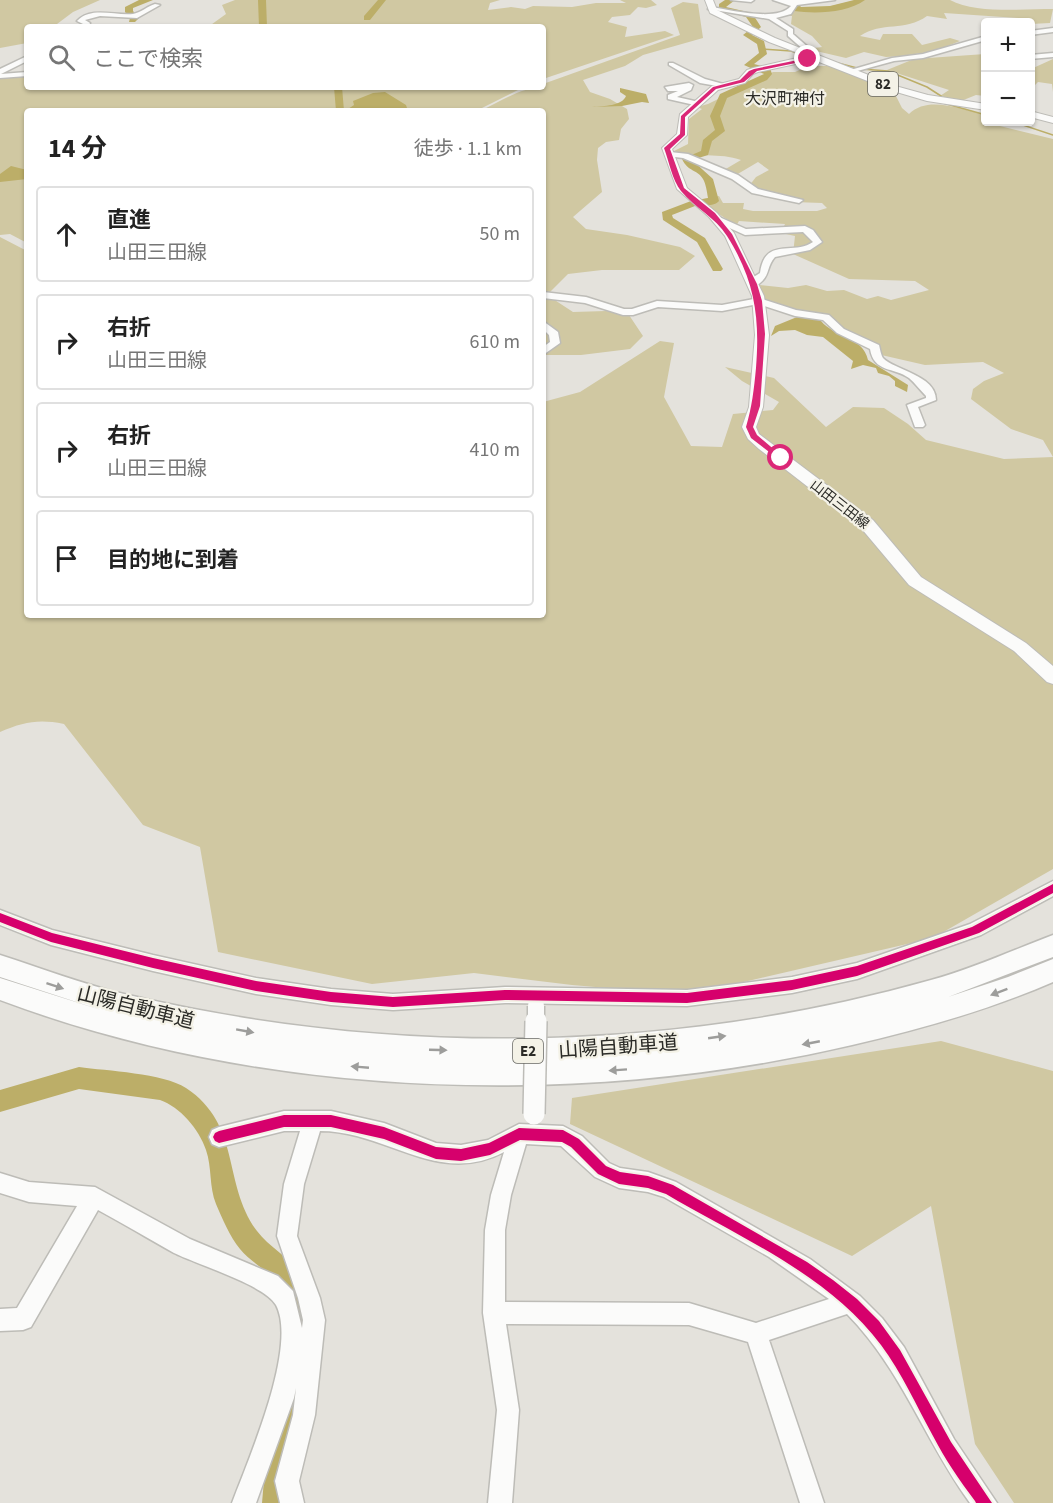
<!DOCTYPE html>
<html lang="ja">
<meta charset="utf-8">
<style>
body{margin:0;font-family:"Source Sans 3","Noto Sans JP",sans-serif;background:#f6f6f6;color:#222}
.controls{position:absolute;right:18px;top:18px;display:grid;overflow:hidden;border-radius:6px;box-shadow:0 2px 4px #0004}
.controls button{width:54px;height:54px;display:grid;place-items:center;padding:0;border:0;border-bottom:2px solid #e0e0e0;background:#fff;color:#222;font:30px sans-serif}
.stop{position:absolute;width:18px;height:18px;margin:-14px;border:4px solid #db2777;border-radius:50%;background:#fff}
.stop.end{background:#db2777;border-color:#fff;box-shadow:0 2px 6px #0008}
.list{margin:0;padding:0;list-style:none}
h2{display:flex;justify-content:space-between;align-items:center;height:78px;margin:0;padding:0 24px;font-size:26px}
h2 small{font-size:20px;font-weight:400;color:#767676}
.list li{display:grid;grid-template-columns:39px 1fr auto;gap:18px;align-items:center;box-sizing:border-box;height:96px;margin:0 12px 12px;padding:0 12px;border:2px solid #e0e0e0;border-radius:6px}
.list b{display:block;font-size:22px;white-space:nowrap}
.list p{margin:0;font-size:20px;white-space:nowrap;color:#767676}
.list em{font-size:20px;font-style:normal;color:#767676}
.icon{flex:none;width:33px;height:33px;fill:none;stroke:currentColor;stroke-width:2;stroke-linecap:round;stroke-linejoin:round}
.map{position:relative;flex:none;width:1053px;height:1503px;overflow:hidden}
.search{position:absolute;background:#fff;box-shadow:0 2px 4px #0004;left:24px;top:24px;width:522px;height:66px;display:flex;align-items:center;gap:15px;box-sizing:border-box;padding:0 21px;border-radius:6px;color:#767676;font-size:22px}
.panel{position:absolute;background:#fff;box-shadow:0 2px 4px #0004;left:24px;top:108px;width:522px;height:510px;border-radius:6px}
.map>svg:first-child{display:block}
</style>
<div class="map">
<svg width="1053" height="1503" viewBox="0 0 1053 1503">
<rect width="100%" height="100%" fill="#e4e2dc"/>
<!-- green -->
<path fill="#d0c8a2" d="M0 0H100L73 12 53 27H27V43L0 48Z
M235 0H500L490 3 488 10 511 7 525 9 533 6 572 7 596 3H626L620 0H651L657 5 646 8 638 7 630 15 612 17 608 22 627 27 625 37 665 31 674 35 543 79V27H208L226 14 222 5Z
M857 0H950C976 14 1023 9 1053 9L1050 23 1031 24 1018 18 944 13 947 19 927 16C905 32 882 21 860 36L880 40 883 34H912L922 45 950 38 960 41 935 51 902 56 886 57 864 52 846 58 816 51 814 48 822 47 812 36 791 24 792 16H773L795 7 823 8Z
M683 2 698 4 703 38 643 55 625 66 583 80 590 92 610 99 627 109 629 119 621 129 619 140 606 142 598 148 597 160 602 192 573 217 586 229 627 235 680 247 695 256 679 270H602L568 274 547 295 573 312 606 311 629 315 643 336 630 349 581 355H543V111H480C499 102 522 87 543 87V84L680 35 671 8Z
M985 54V96L976 95 961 101 940 96 949 90 887 70 914 59Z
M1053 59V92L1052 84 1038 82 1031 89V69Z
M809 66H832L884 85 875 89 896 96 902 108 909 114C929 94 963 111 985 114L986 122H997L996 125 1053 139V869L933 938 688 995 572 985 474 973 372 984 218 952 200 847 143 825 64 724C38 719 24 722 0 732V237L27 251V615H543V402L580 392 660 341 674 343 664 397 691 446 722 447 733 414 773 410 779 402 742 381 725 367 774 378 826 427 853 407 884 408 908 424 926 440 1004 459 1053 457 1043 440 1011 429 971 399 973 389 984 381 1004 373 983 362 925 365 877 354 855 338 828 327 824 316 797 311 762 299 760 285 788 288 806 285 827 291 844 290 867 299 878 296 891 300 929 290 915 281 849 279 793 254 795 236 781 233 785 224 739 221 736 226 699 200 719 196 723 203H744L743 209 753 211H817L827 208 822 203 794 202 751 193 749 186 756 177 769 170 758 162 736 175 724 170 741 160C720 152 696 159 674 151L688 144 689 119 702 109 697 107 708 104 773 72H795Z
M27 75V87H524L476 111H27V243L10 234 0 235V79Z
M941 1041 1053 1071V1503H1014L975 1444 931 1206 852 1256 570 1124 572 1098Z"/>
<!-- water -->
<path fill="#bcae68" d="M620 88 646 94 649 103 642 102 622 106 592 107C604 106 622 106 626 96L620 92Z
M385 92 406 105 408 111H345L354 105 353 101 373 93Z
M11 166 27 170V179L0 182V174Z
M797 317 821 318V321C835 338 863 336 868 360L908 385 907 392 895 386V381L889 376 878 373 876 368 863 365 851 369 853 361 823 337 807 335 795 330 779 331 771 336 775 326Z"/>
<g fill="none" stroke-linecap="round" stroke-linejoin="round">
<!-- stream -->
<path stroke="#bcae68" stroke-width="1.5" d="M762 49 791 51 821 62
M830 61 861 69 888 71 927 87 941 96 943 103 986 115
M1014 122 1053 135"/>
<!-- river -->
<path fill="#bcae68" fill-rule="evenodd" d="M139 0H153L133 8V11L139 18 135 22H129L130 18 125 12V7Z
M258 0H266L267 27H259Z
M378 0H386L370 20H364V16Z
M725 0H735L726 7 752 13 761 27 752 35 764 41 767 54 754 64 770 68 772 74 767 80 727 98 720 116 725 131 712 141 708 155 692 160 713 179 719 201C715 206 704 206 697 204V200L708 198C707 192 706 184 703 179 697 169 688 172 682 159L701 151 703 140 715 130 710 116 720 94 764 74 744 65 759 53 757 44 743 35 753 27 746 17 719 10V4Z
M778 0H795L801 7 830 6 854 0H865C847 13 816 14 794 11L792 4Z
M334 87H342L344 111H336Z
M691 201 696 204 695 206 672 215 673 218 705 238 723 269 721 271H713L697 242 663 220 662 212Z
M79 1067C107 1071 163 1073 186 1088 242 1125 222 1184 257 1231 271 1250 296 1259 305 1284 312 1302 314 1323 306 1341L297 1345 288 1341C281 1325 289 1308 282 1292 274 1273 252 1264 240 1249 230 1237 222 1218 216 1204 209 1187 212 1167 206 1150 199 1129 180 1107 160 1100L79 1089 0 1112V1090Z
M296 1356 305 1360C318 1390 299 1426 294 1456 292 1471 292 1488 290 1503H262L266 1457 281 1395 283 1369 287 1360Z"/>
<defs>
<path id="minor" d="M731 0H754L751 2Z
M773 0H835L797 5 791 14 776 18 793 29V34L809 48 808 55H804V50L788 36V31L769 19 708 9 711 7C731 10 778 22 791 6Z
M155 4 160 5 137 18 100 16 85 20 90 23 88 27H82L83 24 77 21C91 6 115 16 133 14 140 13 148 6 155 4Z
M1053 28V32L1030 35V31Z
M986 36V40L923 58 894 61 850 73 847 71 892 58 923 54Z
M1053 53V57L1030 59V55Z
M27 56V61L1 74 27 72V76L0 78V69Z
M669 63H673L705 79 727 85 723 87 700 83 669 65Z
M689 83 693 85 691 90 677 97 699 102V106L668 99V95L678 91H668L665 87Z
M670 152 688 154 738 175 758 189 803 200 799 203 752 193 732 179 683 158 667 156 666 154Z
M717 216 746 229 805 226 813 230 822 242 810 250 775 257C765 268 772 277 754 287L749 284 752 278 760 273C765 236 793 256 813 242L803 232 745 235 714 221 713 219Z
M543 292 586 297 624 309H632L657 301 722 305 759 298 796 310 829 315 844 329 879 345C880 349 881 355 883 358 894 370 936 375 936 400L918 407 925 425 923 427H915L907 405 926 398V396C920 390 915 383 909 378 894 367 874 373 870 349L837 333 823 320 795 316 758 304 722 311 658 307 633 315H623L585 303 543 298Z
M543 321 558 332 560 343 543 355V347L550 342 549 335 543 329Z
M1053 881V896L981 935 857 979 792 993 687 1006 505 1003 393 1010 331 1005 256 994 153 971 51 945 0 925V910L52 930 153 955 256 978 331 989 393 994 505 987 687 990 792 977 857 963 970 924Z
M284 1111H331L384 1123 436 1143 461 1145 488 1140 519 1124 563 1126 582 1136 609 1163 620 1168 648 1172 676 1182 810 1259 860 1296 882 1318 904 1347 954 1439 997 1503H970C924 1440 903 1371 847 1314L769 1340 824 1503H800L748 1342 689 1325 506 1324 519 1410 512 1503H488L497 1410 483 1313 485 1230 491 1195 504 1152C438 1187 387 1131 320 1131L304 1184 297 1236 320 1298 325 1320 315 1415 299 1481 304 1503H280L275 1481 293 1415 296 1388 294 1398 256 1503H232C248 1460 298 1347 276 1305 265 1285 196 1264 174 1253 149 1239 124 1224 98 1210L31 1327 23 1330 0 1331V1309L17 1308 77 1206 29 1202 0 1193V1173L29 1182 95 1187 190 1239 278 1276 293 1291 302 1328 303 1320 298 1298 277 1236 284 1184 300 1131H284L219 1147 212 1144 209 1137 212 1130 219 1127ZM526 1144 561 1146 595 1177 619 1188 648 1192 664 1197 769 1257 829 1299 756 1323 689 1303 505 1302V1230L511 1195Z"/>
<path id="major" d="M705 0H713L717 10 775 38 899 87 928 95 986 104V110L927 101 893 91 814 60 758 72 753 74 745 83 718 90 688 117 687 135 672 149 687 188 717 213 734 233 764 296 769 335 763 407 756 427 759 434 873 520 921 577 1026 643 1053 666V684L1047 682 1014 651 909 585 861 528 759 449 748 439 742 427 749 407 755 335 752 296 725 236 709 217 677 189 662 148 677 134 680 114 712 86 739 79 747 70 753 68 806 56 769 42 710 13Z
M1030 111 1053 117V123L1030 117Z"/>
<path id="highway" d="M1053 935V957L948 997 1008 977 1053 959V982C989 1010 921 1029 852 1045 579 1109 264 1099 0 1000V978L104 1011 0 977V955C41 968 82 984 124 994 390 1057 668 1054 931 980 972 969 1013 950 1053 935Z"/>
</defs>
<!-- minor casing -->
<use href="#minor" stroke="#bdbcb7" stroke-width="3"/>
<!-- major casing -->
<use href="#major" stroke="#bdbcb7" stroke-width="2"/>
<!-- highway casing -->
<use href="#highway" stroke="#bdbcb7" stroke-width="3"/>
<!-- minor -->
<use href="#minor" fill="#fbfbfa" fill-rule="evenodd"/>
<!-- major -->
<use href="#major" fill="#fbfbfa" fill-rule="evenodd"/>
<!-- highway -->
<use href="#highway" fill="#fbfbfa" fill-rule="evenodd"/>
<defs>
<path id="minor-bridge-far1" d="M536 1023V1006"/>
<path id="minor-bridge" d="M534 1114 536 1021"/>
</defs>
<!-- minor-bridge-far1 casing -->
<use href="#minor-bridge-far1" stroke="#bdbcb7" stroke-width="19" stroke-linecap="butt"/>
<!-- minor-bridge casing -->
<use href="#minor-bridge" stroke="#bdbcb7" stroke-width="24" stroke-linecap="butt"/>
<!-- minor-bridge-far1 -->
<use href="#minor-bridge-far1" stroke="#fbfbfa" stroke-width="16"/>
<!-- minor-bridge -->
<use href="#minor-bridge" stroke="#fbfbfa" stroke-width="21"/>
<defs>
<path id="cycleway" d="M1053 884V893L979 933 857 976 792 990 687 1003 505 1000 393 1007 331 1002 256 991 153 968 51 942 0 922V913L52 933 153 958 256 981 331 992 393 997 505 990 687 993 792 980 857 966 972 927Z
M284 1115H331L384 1127 436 1147 461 1149 489 1143 519 1128 563 1130 579 1139 606 1166 620 1172 648 1176 673 1185 807 1262 833 1280 857 1299 879 1321 900 1350 951 1442 992 1503H976L975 1501C959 1480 945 1459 933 1436 916 1405 902 1373 881 1345 828 1274 740 1238 666 1194L648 1188 619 1184 598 1174 571 1147 562 1142 520 1140 490 1155 461 1161 436 1159 384 1139 331 1127H284L219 1143 215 1141 213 1137 215 1133 219 1131Z"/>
</defs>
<!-- cycleway casing -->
<use href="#cycleway" stroke="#f4f2e7" stroke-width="4"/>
<!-- cycleway -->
<use href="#cycleway" fill="#d6006c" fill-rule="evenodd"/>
</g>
<!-- one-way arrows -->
<defs><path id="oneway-solid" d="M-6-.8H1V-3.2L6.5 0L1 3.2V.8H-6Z" transform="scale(1.5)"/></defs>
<g fill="#9d9d9b">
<use href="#oneway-solid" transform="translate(55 986) rotate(18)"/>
<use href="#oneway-solid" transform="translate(999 992) rotate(159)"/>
<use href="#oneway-solid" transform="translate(245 1031) rotate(10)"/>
<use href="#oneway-solid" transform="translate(717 1037) rotate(-8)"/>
<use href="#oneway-solid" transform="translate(811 1043) rotate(169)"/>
<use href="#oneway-solid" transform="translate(438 1050) rotate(2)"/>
<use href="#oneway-solid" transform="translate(360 1067) rotate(-175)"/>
<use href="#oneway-solid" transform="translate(618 1070) rotate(176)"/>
</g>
<!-- route -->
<path fill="#db2777" d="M808 58 810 60 757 71 744 82 716 89 685 117V135L670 149 684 188 715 213 732 234 757 284 762 301 765 334 760 406 753 427 757 435 783 457V460L781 461 751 438 746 427C752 407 754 389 756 368 760 318 755 280 727 236 715 217 695 208 681 191 672 180 669 161 664 148L680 134 681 116 713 87 740 80 749 71 754 69Z"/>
<g text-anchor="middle" stroke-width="4.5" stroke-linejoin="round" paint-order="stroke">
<!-- far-street labels -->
<g font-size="14" fill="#2b2b27" stroke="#f4f2e7">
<text transform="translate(840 504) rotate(38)" y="5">山田三田線</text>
</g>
<!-- shield labels -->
<g fill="#f4f2e7" stroke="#676761" stroke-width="1.5">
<rect x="868" y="72" width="30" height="24" rx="4.5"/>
<rect x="513" y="1039" width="30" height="24" rx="4.5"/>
</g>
<g font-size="15" font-weight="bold" fill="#2b2b27">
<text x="883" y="89">82</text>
<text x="528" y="1056">E2</text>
</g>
<!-- far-quarter labels -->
<g font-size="16" fill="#2b2b27" stroke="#f4f2e7">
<text x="785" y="104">大沢町神付</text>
</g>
<!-- near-street labels -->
<g font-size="20" fill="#2b2b27" stroke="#f4f2e7">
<text transform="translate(136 1007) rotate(14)" y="7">山陽自動車道</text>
<text transform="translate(618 1046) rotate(-4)" y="7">山陽自動車道</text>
</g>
</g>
</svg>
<div class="controls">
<button>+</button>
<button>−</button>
</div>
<div class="stop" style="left:781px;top:458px"></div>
<div class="stop end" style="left:808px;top:59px"></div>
<div class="search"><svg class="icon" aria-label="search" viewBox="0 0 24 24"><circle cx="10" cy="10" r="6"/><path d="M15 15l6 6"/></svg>ここで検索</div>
<section class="panel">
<h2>14 分<small>徒歩 · 1.1 km</small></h2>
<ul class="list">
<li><svg class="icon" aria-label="ahead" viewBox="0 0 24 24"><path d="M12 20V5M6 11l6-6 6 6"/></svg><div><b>直進</b><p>山田三田線</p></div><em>50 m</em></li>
<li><svg class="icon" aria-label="right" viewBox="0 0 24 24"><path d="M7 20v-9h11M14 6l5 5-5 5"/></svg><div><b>右折</b><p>山田三田線</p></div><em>610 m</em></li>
<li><svg class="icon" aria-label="right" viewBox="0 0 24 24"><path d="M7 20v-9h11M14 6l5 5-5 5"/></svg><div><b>右折</b><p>山田三田線</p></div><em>410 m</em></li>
<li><svg class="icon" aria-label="arrive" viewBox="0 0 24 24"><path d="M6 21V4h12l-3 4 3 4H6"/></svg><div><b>目的地に到着</b></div></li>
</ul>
</section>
</div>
